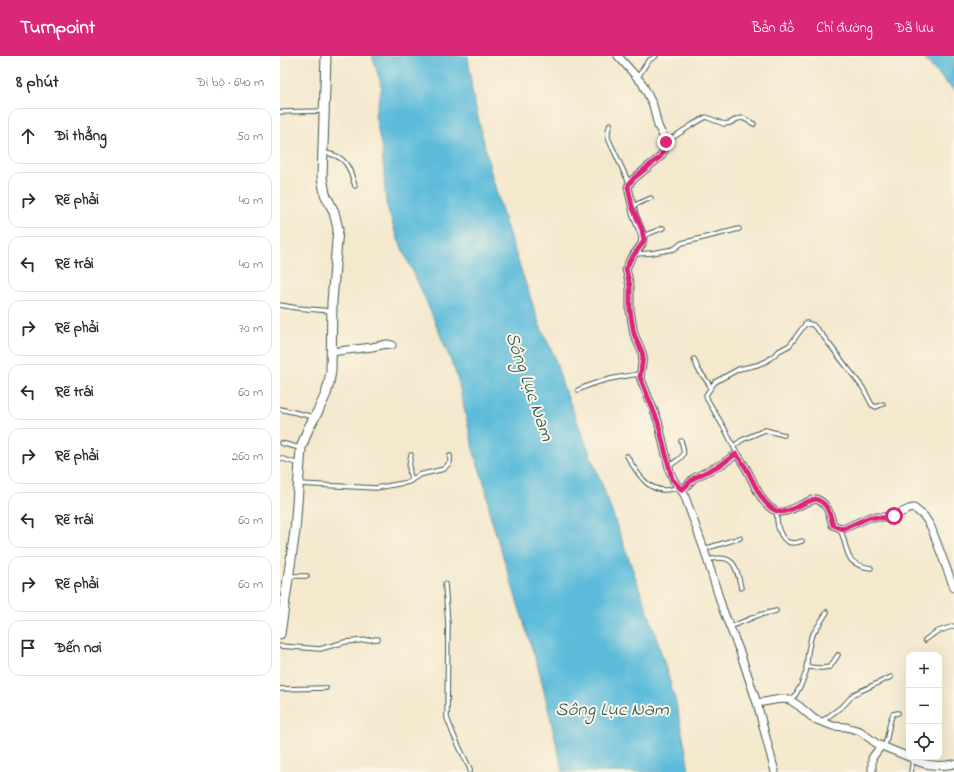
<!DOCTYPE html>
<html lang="vi">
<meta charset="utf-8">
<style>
body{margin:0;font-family:"Indie Flower",sans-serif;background:#f7f7f7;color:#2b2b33}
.controls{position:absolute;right:12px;bottom:12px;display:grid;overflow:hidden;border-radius:8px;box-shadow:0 4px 16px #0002}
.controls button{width:36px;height:36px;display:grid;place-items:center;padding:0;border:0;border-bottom:1px solid #e1e1e2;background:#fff;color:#2b2b33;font:20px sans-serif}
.stop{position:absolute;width:12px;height:12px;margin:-9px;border:3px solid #db2777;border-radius:50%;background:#fff}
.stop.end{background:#db2777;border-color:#fff;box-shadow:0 1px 4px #0008}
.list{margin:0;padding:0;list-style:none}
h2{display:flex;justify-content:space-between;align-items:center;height:52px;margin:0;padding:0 16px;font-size:17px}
h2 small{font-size:13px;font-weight:400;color:#7c7c81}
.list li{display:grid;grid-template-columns:26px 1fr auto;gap:12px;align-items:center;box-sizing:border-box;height:56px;margin:0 8px 8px;padding:0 8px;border:1px solid #e1e1e2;border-radius:12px}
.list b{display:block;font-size:15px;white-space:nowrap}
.list em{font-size:13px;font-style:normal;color:#7c7c81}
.icon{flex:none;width:22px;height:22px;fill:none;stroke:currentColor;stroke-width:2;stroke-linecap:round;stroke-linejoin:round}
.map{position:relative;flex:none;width:674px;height:716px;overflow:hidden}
header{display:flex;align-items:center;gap:24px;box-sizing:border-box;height:56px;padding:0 20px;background:#db2777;color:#fff}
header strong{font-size:19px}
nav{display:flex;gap:22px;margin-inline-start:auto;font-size:14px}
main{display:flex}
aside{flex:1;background:#fff}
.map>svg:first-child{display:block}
</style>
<header>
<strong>Turnpoint</strong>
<nav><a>Bản đồ</a><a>Chỉ đường</a><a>Đã lưu</a></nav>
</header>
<main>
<aside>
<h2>8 phút<small>Đi bộ · 640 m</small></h2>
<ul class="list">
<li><svg class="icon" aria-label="ahead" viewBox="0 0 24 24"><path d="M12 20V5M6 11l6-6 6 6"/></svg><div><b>Đi thẳng</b></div><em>50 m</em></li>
<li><svg class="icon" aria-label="right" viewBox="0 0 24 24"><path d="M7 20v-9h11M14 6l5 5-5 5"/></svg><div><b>Rẽ phải</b></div><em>40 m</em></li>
<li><svg class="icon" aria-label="left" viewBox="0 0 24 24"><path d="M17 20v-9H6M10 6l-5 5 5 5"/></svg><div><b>Rẽ trái</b></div><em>40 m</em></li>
<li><svg class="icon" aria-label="right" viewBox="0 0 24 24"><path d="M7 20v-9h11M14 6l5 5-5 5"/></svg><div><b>Rẽ phải</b></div><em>70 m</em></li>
<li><svg class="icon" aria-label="left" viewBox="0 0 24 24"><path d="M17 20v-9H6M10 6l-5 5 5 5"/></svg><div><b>Rẽ trái</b></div><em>60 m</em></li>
<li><svg class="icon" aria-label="right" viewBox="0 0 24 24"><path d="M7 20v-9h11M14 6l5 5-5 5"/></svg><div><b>Rẽ phải</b></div><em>260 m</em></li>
<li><svg class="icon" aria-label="left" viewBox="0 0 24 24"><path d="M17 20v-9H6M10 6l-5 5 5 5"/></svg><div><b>Rẽ trái</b></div><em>60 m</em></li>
<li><svg class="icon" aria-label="right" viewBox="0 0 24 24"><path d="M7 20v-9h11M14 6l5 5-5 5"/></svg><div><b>Rẽ phải</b></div><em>60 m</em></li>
<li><svg class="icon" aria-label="arrive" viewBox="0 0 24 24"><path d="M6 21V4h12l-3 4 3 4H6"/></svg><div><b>Đến nơi</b></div></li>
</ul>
</aside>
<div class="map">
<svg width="674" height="716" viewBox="0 0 674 716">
<rect width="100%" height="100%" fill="#fcf5e5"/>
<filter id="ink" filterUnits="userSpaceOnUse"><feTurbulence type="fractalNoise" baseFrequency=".025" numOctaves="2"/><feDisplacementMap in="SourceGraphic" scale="8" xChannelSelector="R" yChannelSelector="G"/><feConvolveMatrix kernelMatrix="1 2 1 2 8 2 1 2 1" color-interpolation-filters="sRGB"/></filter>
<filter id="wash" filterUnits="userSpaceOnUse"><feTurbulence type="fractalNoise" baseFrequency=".012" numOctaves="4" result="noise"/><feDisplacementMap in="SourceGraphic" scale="16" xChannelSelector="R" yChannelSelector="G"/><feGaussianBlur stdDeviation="0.9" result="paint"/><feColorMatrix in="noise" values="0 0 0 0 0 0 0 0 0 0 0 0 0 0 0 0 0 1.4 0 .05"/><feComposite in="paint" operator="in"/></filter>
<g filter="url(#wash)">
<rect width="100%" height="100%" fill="#f4e8cd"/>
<!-- water -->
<path fill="#5cbbda" stroke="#3e7c87" d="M92 0H188L192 35 210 113 225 166 260 270 274 299 282 327 323 431 374 573 395 643 405 690 409 716H283L260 618 210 459 206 433 195 400 177 320 148 249 116 179 106 147 102 94 95 59 102 31Z
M641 0H674V34C662 24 653 11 641 0Z"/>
</g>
<g filter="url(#ink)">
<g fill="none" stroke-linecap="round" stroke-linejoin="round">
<defs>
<path id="service" d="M358 21 368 5 376 0
M0 56 43 55
M330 68 328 75V82L349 127
M386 86 412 69 426 61 444 68 450 67 457 63 463 62 474 68
M44 97C66 99 70 112 75 130
M352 150 371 142
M363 180 383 172
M355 198 372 197 394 193 402 187 459 173
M0 249 17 252 51 255
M414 303 418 313 429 328 430 331
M298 334C319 324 338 321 360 318
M0 353 34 361
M1 387 20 392
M454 390 462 384 485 374 504 379
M457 398 447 377 427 343 426 339 428 336 435 326 459 313 477 309 487 305 499 295 510 289 526 267 533 269 543 280 583 332 592 349 596 351 603 348
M131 399C129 408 128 415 132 424
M347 400C359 421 372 442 398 431
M0 402 19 408
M389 410C402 401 407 401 401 385
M19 428 96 432 129 426 139 419 164 413 170 406V400
M497 455C496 470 501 494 522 485
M560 473C570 495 562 508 591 512
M424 493 460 482
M427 504C454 497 456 509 461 532
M9 520H27
M165 528 168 568 167 662 174 680 190 713V716
M450 571 479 559 496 555
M645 584 656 576 674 570
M0 590 40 593 65 586 98 583
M526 611 542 612 550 611 558 599
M0 633 46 632
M512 645 521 629 526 616 528 596 531 581 547 556
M541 666 564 649 574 638 611 621
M604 691C609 680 608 667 613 658L618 657
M631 716 633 703"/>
<path id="minor" d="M338 0 362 27 373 49 378 70 386 86 384 95 380 101 351 125 348 131 354 158 363 180 362 188 350 204 346 213 350 230V254L354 278 362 296 363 301 360 321 378 365 390 416 394 425 404 438 424 493 443 554 460 596 477 647 495 716
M51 296 92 291 107 288 112 289
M402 435 414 422 442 408 457 398C460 403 464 408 467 414 474 426 483 455 501 456 511 456 525 445 536 443 548 447 550 459 553 469L563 473 590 461H611L629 453 634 452 644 460 651 471 674 532
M477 647 501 643 510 644 519 650 534 663 553 670 566 671 580 675 597 688 629 701
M630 701C643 710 658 711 674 708
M592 716V702L601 690"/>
<path id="tertiary" d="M0 578 15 475 21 392 28 373 38 355 46 338 49 327 51 315 52 246 58 173 54 156 45 138 42 121 46 0"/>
</defs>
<!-- service casing -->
<use href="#service" stroke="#3f574b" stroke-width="5.5"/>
<!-- minor casing -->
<use href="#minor" stroke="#3f574b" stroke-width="9"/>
<!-- tertiary casing -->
<use href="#tertiary" stroke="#3f574b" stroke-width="11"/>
<!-- service -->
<use href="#service" stroke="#fff" stroke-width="3.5"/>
<!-- minor -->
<use href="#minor" stroke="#fff" stroke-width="7"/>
<!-- tertiary -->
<use href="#tertiary" stroke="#fff" stroke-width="9"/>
</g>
</g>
<g fill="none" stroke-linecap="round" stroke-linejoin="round" filter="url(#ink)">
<!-- route -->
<path stroke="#db2777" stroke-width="5" d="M386 86 384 95 380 101 354 122 349 128 348 131 352 150 362 174 364 184 362 188 350 204 346 213 350 230V254L354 278 362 296 363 301 360 321 378 366 392 423 402 434 414 422 442 408 456 398C460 403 464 408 467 414 474 426 484 455 501 456 511 456 525 445 536 443 548 447 550 459 553 469L563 473 590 461 606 462 614 460"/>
</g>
<g text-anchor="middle" stroke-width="4" stroke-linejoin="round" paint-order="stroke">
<!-- water labels -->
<g font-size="19" font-style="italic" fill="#2e5c5e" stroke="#fcf5e5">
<text transform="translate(251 330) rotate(71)" y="7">Sông Lục Nam</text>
<text x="332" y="659">Sông Lục Nam</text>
</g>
</g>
</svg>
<div class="controls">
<button>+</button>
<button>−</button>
<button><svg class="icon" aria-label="locate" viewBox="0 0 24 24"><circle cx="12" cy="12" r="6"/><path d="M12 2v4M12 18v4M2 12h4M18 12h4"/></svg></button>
</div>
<div class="stop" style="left:614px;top:460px"></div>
<div class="stop end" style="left:386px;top:86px"></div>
</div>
</main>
